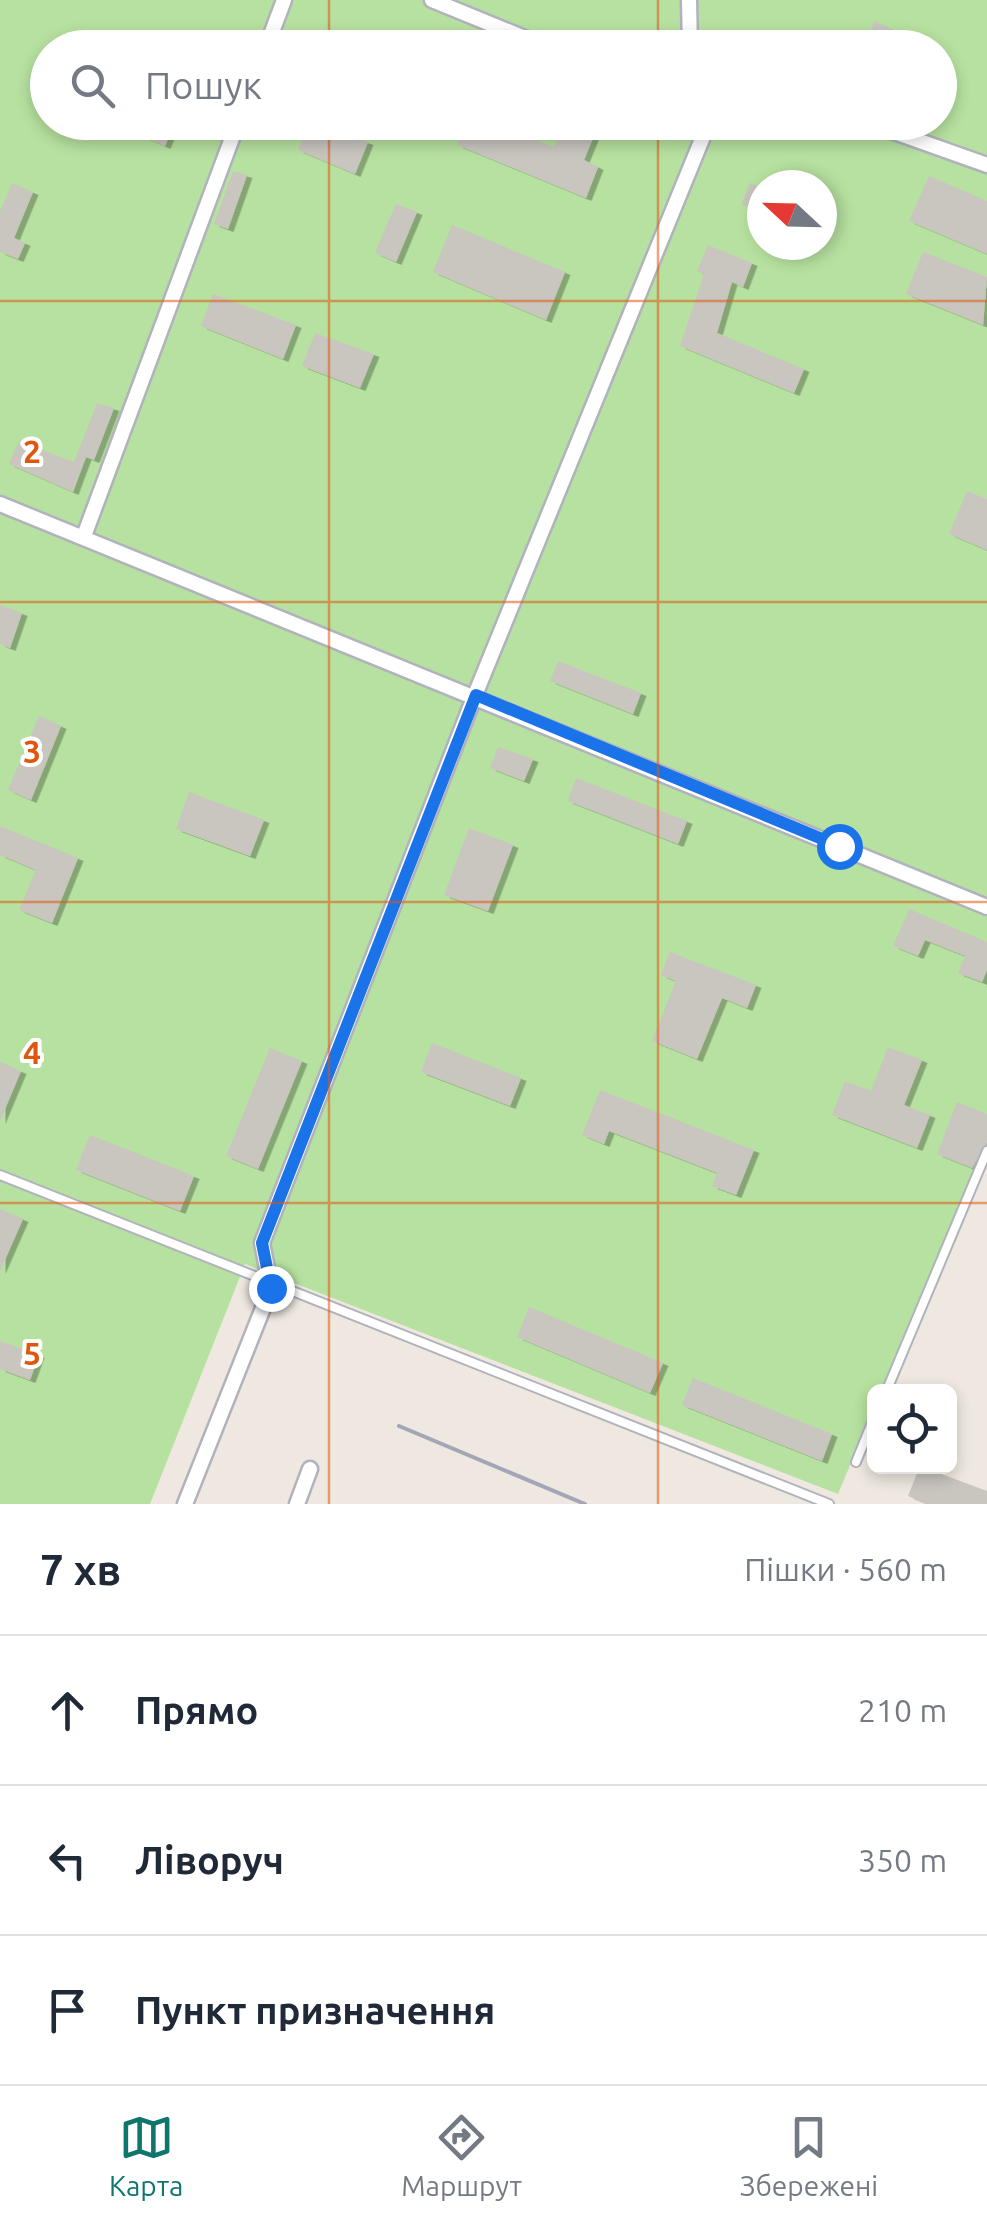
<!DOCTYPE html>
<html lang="uk">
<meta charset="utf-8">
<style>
body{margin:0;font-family:Ubuntu,sans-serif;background:#f6f6f7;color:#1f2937}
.controls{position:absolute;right:30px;bottom:30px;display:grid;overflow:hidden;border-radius:15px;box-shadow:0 5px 15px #0003}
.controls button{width:90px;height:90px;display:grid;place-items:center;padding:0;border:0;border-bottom:2px solid #e0e1e3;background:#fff;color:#1f2937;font:50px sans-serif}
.compass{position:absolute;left:747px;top:170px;width:90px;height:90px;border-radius:50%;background:#fff;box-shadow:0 5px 15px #0003;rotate:292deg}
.stop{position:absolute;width:30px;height:30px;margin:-22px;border:8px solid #1a73e8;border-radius:50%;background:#fff}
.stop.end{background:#1a73e8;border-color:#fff;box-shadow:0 2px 10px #0008}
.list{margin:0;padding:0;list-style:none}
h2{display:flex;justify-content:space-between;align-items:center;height:130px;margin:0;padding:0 40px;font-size:42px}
h2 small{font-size:32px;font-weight:400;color:#747a83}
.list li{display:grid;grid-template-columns:65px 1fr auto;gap:30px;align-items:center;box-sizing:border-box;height:150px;padding:0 40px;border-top:2px solid #e0e1e3}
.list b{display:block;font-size:38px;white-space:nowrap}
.list em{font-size:32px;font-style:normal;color:#747a83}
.icon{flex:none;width:55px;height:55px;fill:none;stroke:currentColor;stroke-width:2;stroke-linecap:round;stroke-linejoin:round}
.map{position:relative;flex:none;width:987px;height:1504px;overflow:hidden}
.search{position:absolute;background:#fff;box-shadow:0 5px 15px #0003;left:30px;right:30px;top:30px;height:110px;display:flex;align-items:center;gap:25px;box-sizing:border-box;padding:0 35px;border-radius:55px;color:#747a83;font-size:38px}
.sheet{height:580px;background:#fff}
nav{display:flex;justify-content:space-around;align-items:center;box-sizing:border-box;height:140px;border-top:2px solid #e0e1e3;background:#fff;font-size:28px;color:#747a83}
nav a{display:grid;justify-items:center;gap:5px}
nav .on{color:#0f766e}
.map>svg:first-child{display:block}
</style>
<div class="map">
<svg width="987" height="1504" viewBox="0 0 987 1504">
<defs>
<filter id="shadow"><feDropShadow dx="5.5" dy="3" stdDeviation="0" flood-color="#0004"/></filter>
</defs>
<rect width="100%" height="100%" fill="#eee8e0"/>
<!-- green -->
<path fill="#b7e1a0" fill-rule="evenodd" d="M0 0H987V1145L882 1391 874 1392V1408L838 1494 245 1264 150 1504H0ZM48 48H940V122H48ZM762 185H822V245H762Z"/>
<!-- building -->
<path fill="#c9c5bf" filter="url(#shadow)" d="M875 21 891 29 883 45 867 38Z
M110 122H175L165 146Z
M309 122 368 142 355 174 298 150Z
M467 122H492L554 147 566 122 597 128 584 160 598 167 586 198 457 145Z
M233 171 247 175 228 229 214 224Z
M929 176 987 201V254L909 221Z
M12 183 33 192 14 238 25 243 18 259 0 252V211Z
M750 183 762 188V212L742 204Z
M396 204 417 212 396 262 375 253Z
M452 225 565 272 546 320 433 272Z
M708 245 752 263 743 287 732 282 717 333 804 369 794 393 680 346 704 274 697 271Z
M923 252 987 277 983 325 906 294Z
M213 294 296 325 283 359 201 326Z
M315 333 374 354 360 388 302 366Z
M97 403 114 408 94 460 86 457 73 492 9 464 19 441 74 462Z
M967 491 987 499V550L949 534Z
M0 605 22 613 10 648 0 644Z
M558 661 641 693 633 714 550 681Z
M39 716 61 726 31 800 8 790Z
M498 747 533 759 524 781 490 768Z
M576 778 687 821 678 844 568 801Z
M189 792 264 820 250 856 176 829Z
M0 826 78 858 52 923 19 910 36 870 0 855Z
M469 828 513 845 488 911 444 895Z
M909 909 987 942V970L982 982 958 973 965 956 925 940 918 956 893 946Z
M670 952 756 985 747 1008 722 998 697 1059 652 1041 676 981 661 975Z
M432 1043 521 1078 510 1106 421 1072Z
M888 1047 922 1060 904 1105 930 1115 917 1148 832 1115 845 1081 871 1091Z
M270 1048 302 1061 258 1169 226 1156Z
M0 1062 21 1071 0 1121Z
M600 1090 754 1150 736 1195 712 1186 717 1173 609 1131 604 1144 582 1135Z
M957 1102 987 1114V1143L972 1168 937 1154Z
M90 1135 194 1176 180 1211 76 1170Z
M0 1209 23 1219 0 1271Z
M529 1307 663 1363 650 1393 517 1337Z
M0 1341 39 1355 30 1380 0 1369Z
M693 1378 832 1434 822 1461 682 1405Z
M920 1466 987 1491V1504H928L908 1496Z"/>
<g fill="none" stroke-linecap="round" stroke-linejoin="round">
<defs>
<path id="service" d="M0 1175 829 1504
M886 1392 987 1151
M856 1462 874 1418"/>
<path id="minor" d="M432 0 549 48
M689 0 690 48
M266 48 284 0
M866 122 987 165
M0 504 987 907
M84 536 238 122
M185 1504 271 1288 262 1243 475 695 709 122
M297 1504 310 1469"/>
</defs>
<!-- service casing -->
<use href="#service" stroke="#b1b3bc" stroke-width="12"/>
<!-- minor casing -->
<use href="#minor" stroke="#b1b3bc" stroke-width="19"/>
<!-- service -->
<use href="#service" stroke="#fff" stroke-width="8"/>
<!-- minor -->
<use href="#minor" stroke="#fff" stroke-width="14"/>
<!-- rail -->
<path stroke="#a3a6b6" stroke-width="4" d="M399 1426 585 1504"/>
</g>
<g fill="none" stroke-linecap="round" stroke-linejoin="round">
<!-- route -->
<path stroke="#1a73e8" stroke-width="12" d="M271 1288 262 1243 476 695 839 846"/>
</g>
<!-- grid -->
<path fill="none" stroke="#df570e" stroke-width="2.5" stroke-opacity="0.55" d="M329 0V48M658 0V48M329 122V1504M658 122V1504M0 301H987M0 602H987M0 902H987M0 1203H987"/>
<g font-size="32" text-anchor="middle" font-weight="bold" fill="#df570e" stroke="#fff" stroke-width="8" stroke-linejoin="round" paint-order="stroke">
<text x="32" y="463">2</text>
<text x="32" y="763">3</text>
<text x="32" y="1064">4</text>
<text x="32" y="1365">5</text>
</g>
</svg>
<div class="controls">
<button><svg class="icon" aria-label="locate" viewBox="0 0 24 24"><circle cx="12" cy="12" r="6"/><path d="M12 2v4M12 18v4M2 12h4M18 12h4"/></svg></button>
</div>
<svg class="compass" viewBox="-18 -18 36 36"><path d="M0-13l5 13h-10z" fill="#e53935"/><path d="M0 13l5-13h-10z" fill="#747a83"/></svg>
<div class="stop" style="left:839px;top:846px"></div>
<div class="stop end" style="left:271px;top:1288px"></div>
<div class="search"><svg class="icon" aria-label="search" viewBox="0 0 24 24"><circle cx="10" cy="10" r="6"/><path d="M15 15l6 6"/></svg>Пошук</div>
</div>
<section class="sheet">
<h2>7 хв<small>Пішки · 560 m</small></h2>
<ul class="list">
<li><svg class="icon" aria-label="ahead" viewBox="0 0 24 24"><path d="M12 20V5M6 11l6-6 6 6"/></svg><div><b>Прямо</b></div><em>210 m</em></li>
<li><svg class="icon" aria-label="left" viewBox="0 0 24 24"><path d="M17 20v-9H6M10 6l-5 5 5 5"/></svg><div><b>Ліворуч</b></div><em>350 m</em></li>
<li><svg class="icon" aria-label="arrive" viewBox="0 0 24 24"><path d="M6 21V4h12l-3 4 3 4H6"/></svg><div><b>Пункт призначення</b></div></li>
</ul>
</section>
<nav>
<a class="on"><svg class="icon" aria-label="map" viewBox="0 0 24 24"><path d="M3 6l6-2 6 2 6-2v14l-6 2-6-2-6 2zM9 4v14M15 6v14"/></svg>Карта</a>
<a><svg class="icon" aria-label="directions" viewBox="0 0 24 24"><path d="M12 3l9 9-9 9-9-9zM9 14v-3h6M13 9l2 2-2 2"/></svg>Маршрут</a>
<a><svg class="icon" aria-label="saved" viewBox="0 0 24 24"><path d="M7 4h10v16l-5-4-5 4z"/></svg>Збережені</a>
</nav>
